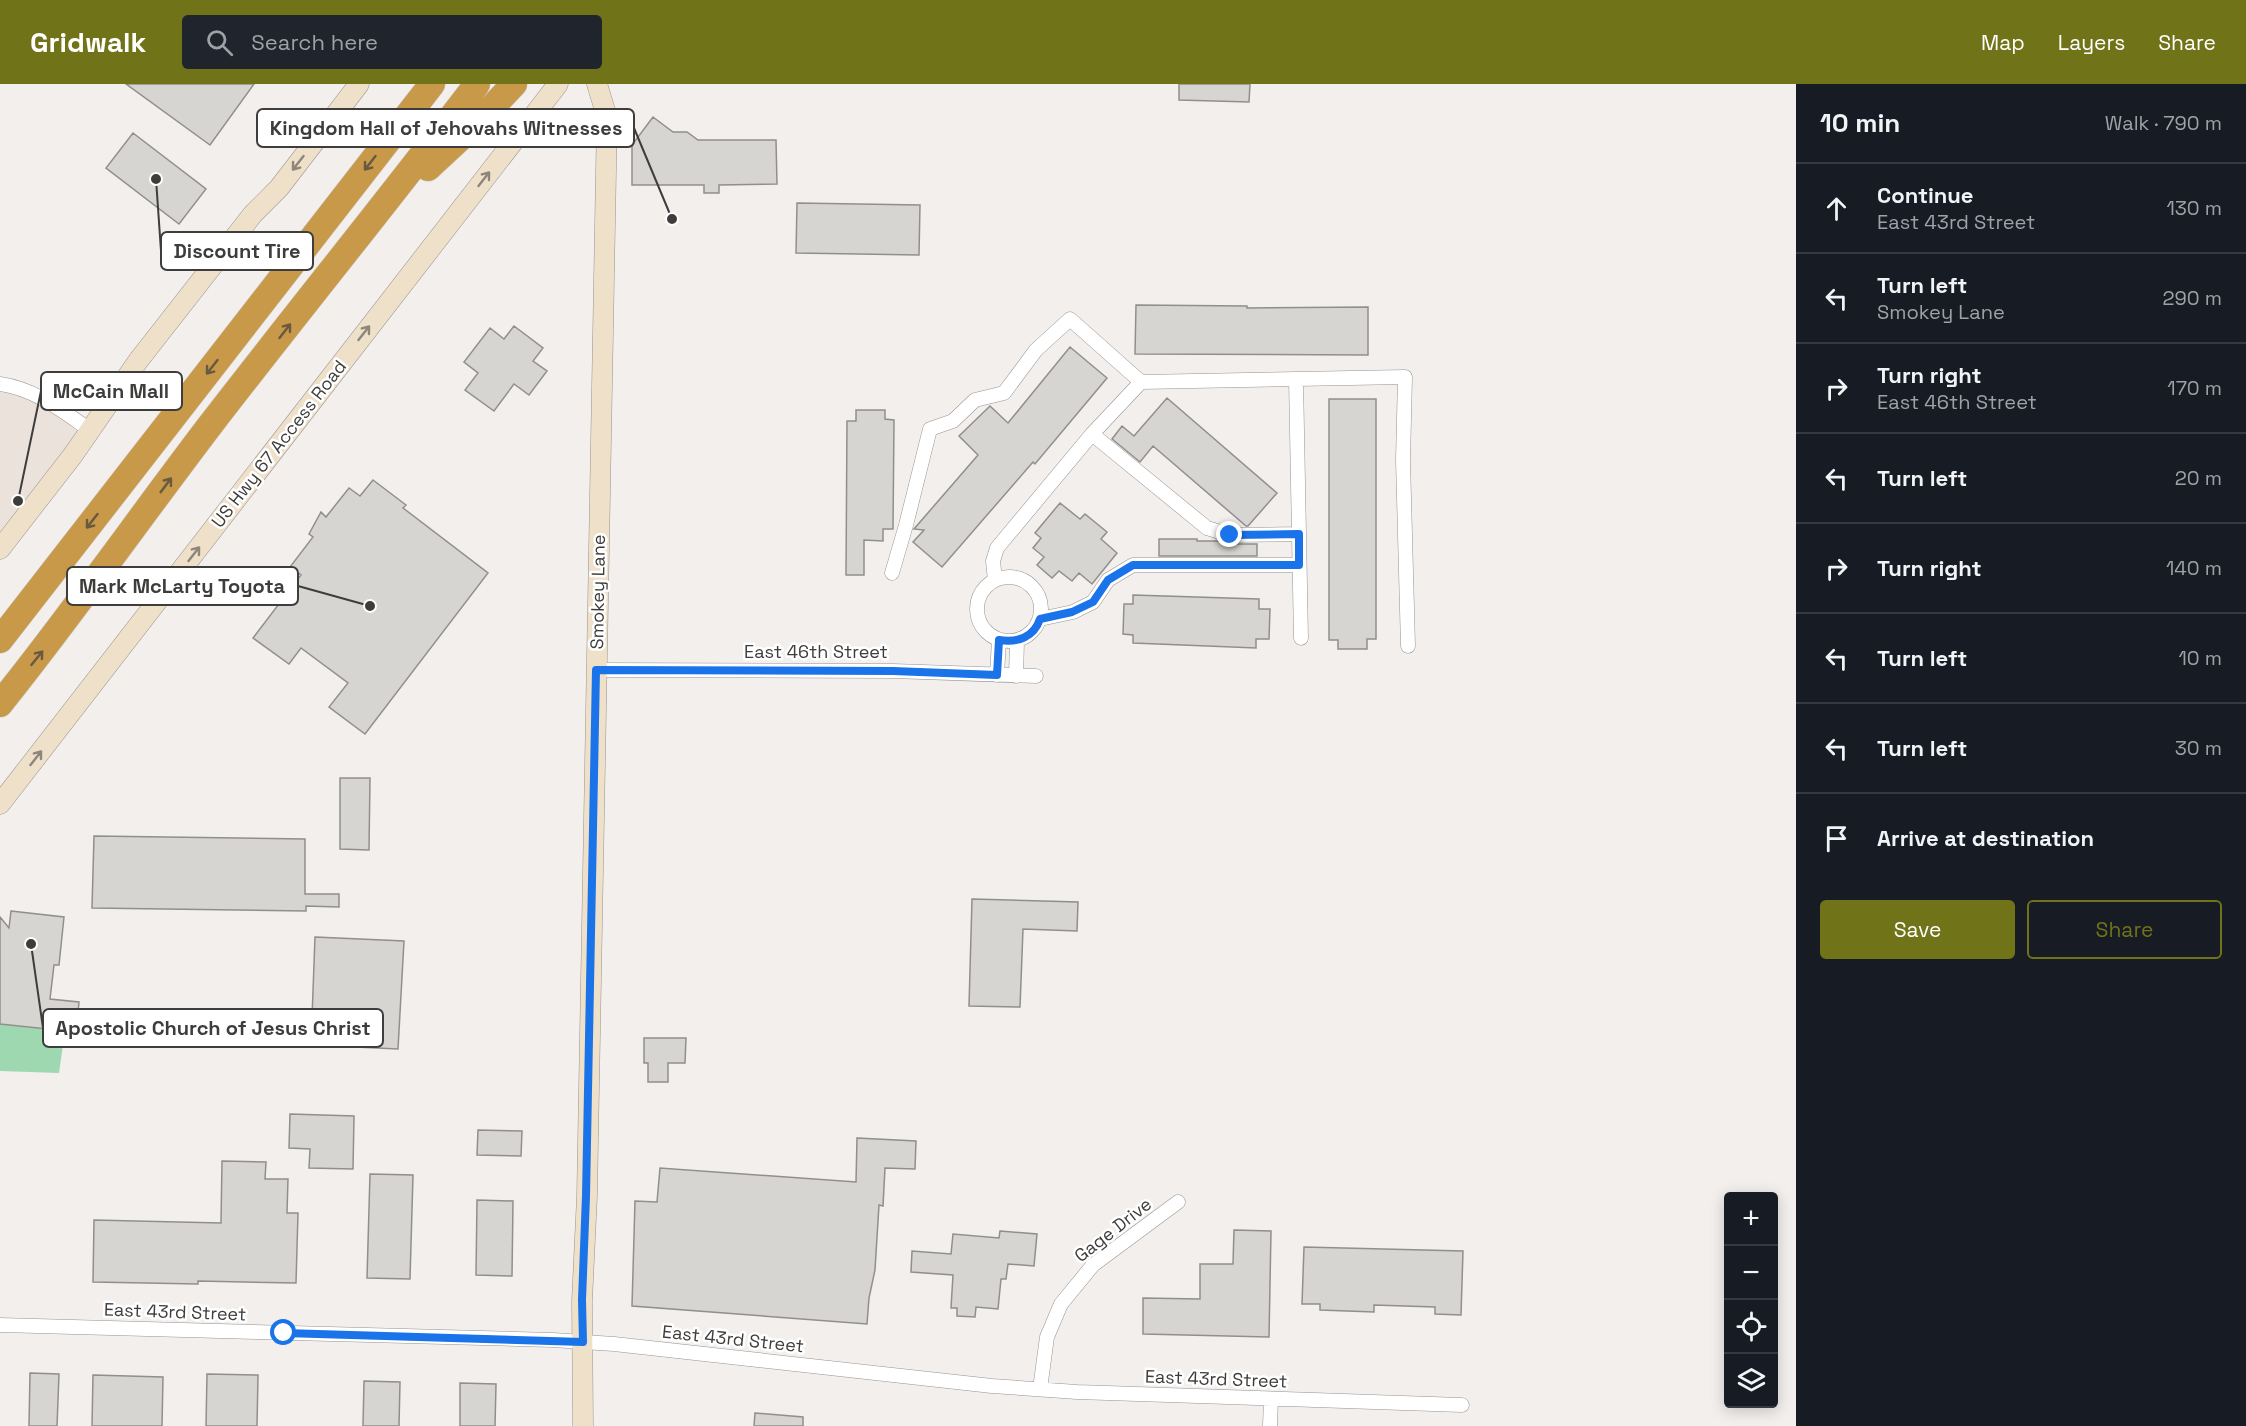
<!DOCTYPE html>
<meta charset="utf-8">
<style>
body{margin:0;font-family:"Space Grotesk",sans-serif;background:#20242c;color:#f1f3f6}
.controls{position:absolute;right:18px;bottom:18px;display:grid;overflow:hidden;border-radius:6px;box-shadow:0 3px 15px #0003}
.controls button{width:54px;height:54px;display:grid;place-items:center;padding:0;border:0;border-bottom:2px solid #363941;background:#171b24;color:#f1f3f6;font:30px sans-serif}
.stop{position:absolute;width:18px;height:18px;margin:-14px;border:4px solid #1a73e8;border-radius:50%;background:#fff}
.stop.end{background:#1a73e8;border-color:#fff;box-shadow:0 2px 6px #0008}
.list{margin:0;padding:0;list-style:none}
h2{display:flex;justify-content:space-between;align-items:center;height:78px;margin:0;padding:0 24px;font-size:26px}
h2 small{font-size:20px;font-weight:400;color:#9ea1a6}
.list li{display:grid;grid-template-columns:39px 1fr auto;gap:18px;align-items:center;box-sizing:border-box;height:90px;padding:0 24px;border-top:2px solid #363941}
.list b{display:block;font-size:22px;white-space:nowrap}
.list p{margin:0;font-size:20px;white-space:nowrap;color:#9ea1a6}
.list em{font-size:20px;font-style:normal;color:#9ea1a6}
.actions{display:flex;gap:12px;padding:18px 24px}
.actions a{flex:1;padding:14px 0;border:2px solid #717318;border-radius:6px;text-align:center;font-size:21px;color:#717318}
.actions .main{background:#717318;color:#fff}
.icon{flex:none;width:33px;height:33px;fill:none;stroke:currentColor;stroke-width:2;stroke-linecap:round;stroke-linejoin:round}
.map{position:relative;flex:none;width:1796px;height:1342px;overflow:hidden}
header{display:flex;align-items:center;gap:36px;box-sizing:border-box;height:84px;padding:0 30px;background:#717318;color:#fff}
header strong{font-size:28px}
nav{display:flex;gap:33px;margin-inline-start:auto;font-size:21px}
.search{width:420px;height:54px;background:#20242c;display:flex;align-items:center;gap:15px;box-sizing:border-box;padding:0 21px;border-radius:6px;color:#9ea1a6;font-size:22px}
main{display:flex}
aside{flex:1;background:#171b24}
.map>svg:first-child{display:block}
</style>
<header>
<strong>Gridwalk</strong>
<div class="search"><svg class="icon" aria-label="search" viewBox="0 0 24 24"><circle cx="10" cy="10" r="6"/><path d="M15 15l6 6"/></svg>Search here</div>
<nav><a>Map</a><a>Layers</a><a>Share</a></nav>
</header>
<main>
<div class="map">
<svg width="1796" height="1342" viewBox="0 0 1796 1342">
<rect width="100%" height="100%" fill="#f2efed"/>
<!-- built -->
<path fill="#ece2dc" d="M0 300 90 346 0 463Z"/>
<!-- green -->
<path fill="#9ed8b1" d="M0 940 65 947 59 989 0 987Z"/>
<!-- building -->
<path fill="#d7d5d2" stroke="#918f8c" stroke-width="1.5" d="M126 0H254L210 61Z
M1179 0H1250L1249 18 1179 16Z
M653 33 673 48H687L698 56H776L777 100 719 101V109H704V101H632V61Z
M133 49 206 105 179 140 106 84Z
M797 119 920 121 919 171 796 169Z
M1136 221 1247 222V224L1368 223V271L1135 270Z
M514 242 543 264 533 277 547 287 529 311 514 300 494 327 465 306 478 289 464 278 490 244 504 255Z
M1070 263 1107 294 1035 380 1033 378 942 483 913 458 924 446 914 445 978 371 959 352 990 322 1008 339Z
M1167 314 1277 409 1248 442H1246L1153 362 1140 378 1112 355 1122 342 1134 352Z
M1329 315H1376V555H1367V565H1338V556H1329Z
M856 326H885V335L894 336 893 445H883V457L864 456V491H846L847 337H856Z
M373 396 406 421 403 424 488 489 365 650 329 623 348 599 301 564 289 580 253 554 301 491 290 483 313 453 309 450 321 428 326 433 349 404 360 412Z
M1060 419 1080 435 1085 430 1107 448 1101 455 1117 469 1092 500 1079 489 1072 497 1059 487 1052 494 1037 481 1044 473 1033 464 1041 454 1035 449Z
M1159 455H1197V457H1218L1230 460H1257V472H1159Z
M1133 511 1259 515V525H1270L1269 555H1256V564L1133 559V551L1123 550 1124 520H1133Z
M340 694H370L369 766 340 765Z
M94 752 305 755V810H339V823L306 822V827L92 824Z
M972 815 1078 818 1077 847 1023 845 1020 923 969 922Z
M11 827 64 833 59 881H54L50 915 79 918 76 948 0 940V833L9 844Z
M315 853 404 857 398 965 311 961Z
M644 954H686L685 979H668V998H648V979H644Z
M290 1030 354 1032 353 1085 309 1084 310 1065 289 1064Z
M478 1046 522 1047 521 1072 477 1071Z
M857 1054 916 1057 915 1085 885 1084 883 1122 879 1121 875 1186 869 1214 867 1240 632 1222 635 1117 657 1118 660 1084 856 1098Z
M222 1077 266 1078 265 1095H288L287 1129H298L296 1199 198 1197V1200L93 1198 94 1136 221 1139Z
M370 1090 413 1091 410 1195 367 1194Z
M477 1116 513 1117 512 1192 476 1191Z
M1234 1146 1271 1147 1269 1253 1143 1250V1214L1200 1215V1180H1233Z
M1000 1147 1037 1150 1034 1182 1008 1180 1006 1195H1001L998 1225 976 1223 975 1233 957 1232V1224H951L953 1191 911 1188 912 1167 951 1170 953 1150 999 1154Z
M1304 1163 1463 1167 1461 1231 1435 1230V1223L1374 1221V1228L1320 1226V1220H1302Z
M30 1289 59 1290 57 1342H29Z
M207 1290 258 1291 257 1342H206Z
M93 1291 163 1293 162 1342H92Z
M364 1297 400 1298 399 1342H363Z
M460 1299 496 1300 495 1342H460Z
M755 1329 803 1333V1342H754Z"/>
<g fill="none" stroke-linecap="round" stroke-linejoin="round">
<defs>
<path id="street" d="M1296 295 1405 293 1403 376 1408 562
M1141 298 1296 295 1301 554
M0 300C35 305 61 326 90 346
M1092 350 1207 444 1230 451 1299 450
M892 489 906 441 930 345 953 337 975 316 1004 309 1036 266 1070 235 1141 298 1092 350 997 464 993 477 995 496
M977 525a32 32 0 1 1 64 0a32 32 0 1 1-64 0Z
M1040 535 1073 528 1093 518 1108 496 1133 481H1299
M596 586 893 587 1036 592
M997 591 999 556
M1016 592 1017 557
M0 1241 553 1256 614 1260 992 1302 1077 1308 1462 1321
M1040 1305 1047 1253 1061 1220 1093 1181 1178 1118
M1270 1342 1271 1315"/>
<path id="secondary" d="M0 465 73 371 138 277 253 130 279 104 359 0
M0 720 558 0
M583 1342 582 1217 587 1112 607 33 597 0"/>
<path id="highway" d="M428 84 483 33 514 0
M0 556 432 0
M0 620C73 529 140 433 211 340 299 226 390 114 477 0"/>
</defs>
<!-- street casing -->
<use href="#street" stroke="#979492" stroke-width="15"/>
<!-- secondary casing -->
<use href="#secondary" stroke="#979492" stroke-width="21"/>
<!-- highway casing -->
<use href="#highway" stroke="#cdcdcc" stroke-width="27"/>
<!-- street -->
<use href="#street" stroke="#fff" stroke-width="14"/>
<!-- secondary -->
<use href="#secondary" stroke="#efe0c9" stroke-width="20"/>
<!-- highway -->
<use href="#highway" stroke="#c9994a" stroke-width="26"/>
</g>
<!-- one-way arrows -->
<defs><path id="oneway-shaft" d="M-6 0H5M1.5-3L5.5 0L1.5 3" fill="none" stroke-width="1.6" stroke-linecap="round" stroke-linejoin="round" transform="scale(1.5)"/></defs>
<g stroke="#8e867b">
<use href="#oneway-shaft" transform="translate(298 79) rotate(128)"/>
<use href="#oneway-shaft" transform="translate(484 95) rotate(-52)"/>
<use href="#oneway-shaft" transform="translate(364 249) rotate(-52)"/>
<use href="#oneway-shaft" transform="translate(194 470) rotate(-52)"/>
<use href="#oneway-shaft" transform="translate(36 674) rotate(-52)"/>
</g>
<g stroke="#685940">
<use href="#oneway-shaft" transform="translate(370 79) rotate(128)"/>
<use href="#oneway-shaft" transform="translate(285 247) rotate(-52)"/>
<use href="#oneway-shaft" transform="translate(212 283) rotate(128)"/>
<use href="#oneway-shaft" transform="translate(166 401) rotate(-53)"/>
<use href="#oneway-shaft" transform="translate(92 437) rotate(128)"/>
<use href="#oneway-shaft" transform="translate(37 574) rotate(-51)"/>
</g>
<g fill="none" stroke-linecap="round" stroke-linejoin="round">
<!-- route -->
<path stroke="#1a73e8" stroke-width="8" d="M284 1249 583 1258 582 1216 586 1112 596 586 893 587 997 591 999 556C1018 559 1034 553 1040 535L1072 528 1093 518 1108 496 1133 481H1299V450L1230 451"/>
</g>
<g text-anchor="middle" stroke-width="5" stroke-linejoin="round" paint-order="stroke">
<!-- street labels -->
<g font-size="18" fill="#3e3d3c" stroke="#fff">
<text transform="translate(279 360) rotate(-52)" y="6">US Hwy 67 Access Road</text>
<text transform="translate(598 508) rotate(-89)" y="6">Smokey Lane</text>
<text x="816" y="574">East 46th Street</text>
<text transform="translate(1113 1146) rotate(-38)" y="6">Gage Drive</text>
<text transform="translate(175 1228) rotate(2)" y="6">East 43rd Street</text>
<text transform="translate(733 1255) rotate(6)" y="6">East 43rd Street</text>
<text transform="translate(1216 1295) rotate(2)" y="6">East 43rd Street</text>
</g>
</g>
<!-- callouts -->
<path fill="none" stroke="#3e3d3c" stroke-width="2" d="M672 135L634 44M156 95L161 167M18 417L41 307M370 522L298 502M31 860L43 944"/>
<g fill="#3e3d3c" stroke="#fff" stroke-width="2">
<circle cx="672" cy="135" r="6"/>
<circle cx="156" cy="95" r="6"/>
<circle cx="18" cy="417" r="6"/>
<circle cx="370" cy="522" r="6"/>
<circle cx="31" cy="860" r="6"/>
</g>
<g fill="#fff" stroke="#3e3d3c" stroke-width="2">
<rect x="257" y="25" width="377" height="38" rx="6"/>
<rect x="161" y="148" width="152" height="38" rx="6"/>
<rect x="41" y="288" width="141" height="38" rx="6"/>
<rect x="67" y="483" width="231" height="38" rx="6"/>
<rect x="43" y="925" width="340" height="38" rx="6"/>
</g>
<g font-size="20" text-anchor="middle" font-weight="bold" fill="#3e3d3c">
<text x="446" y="51">Kingdom Hall of Jehovahs Witnesses</text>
<text x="237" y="174">Discount Tire</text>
<text x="111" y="314">McCain Mall</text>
<text x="182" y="509">Mark McLarty Toyota</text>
<text x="213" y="951">Apostolic Church of Jesus Christ</text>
</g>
</svg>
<div class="controls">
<button>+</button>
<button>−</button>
<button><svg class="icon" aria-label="locate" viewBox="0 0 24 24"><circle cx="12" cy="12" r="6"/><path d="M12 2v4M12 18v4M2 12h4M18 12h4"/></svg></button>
<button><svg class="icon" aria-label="layers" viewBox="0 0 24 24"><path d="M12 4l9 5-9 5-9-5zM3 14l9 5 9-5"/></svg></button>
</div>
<div class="stop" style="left:284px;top:1249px"></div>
<div class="stop end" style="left:1230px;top:451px"></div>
</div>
<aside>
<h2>10 min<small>Walk · 790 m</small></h2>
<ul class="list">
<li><svg class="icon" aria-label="ahead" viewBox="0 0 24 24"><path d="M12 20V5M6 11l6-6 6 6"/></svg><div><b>Continue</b><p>East 43rd Street</p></div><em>130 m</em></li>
<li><svg class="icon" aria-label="left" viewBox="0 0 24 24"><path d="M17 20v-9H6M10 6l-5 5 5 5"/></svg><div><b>Turn left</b><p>Smokey Lane</p></div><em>290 m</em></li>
<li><svg class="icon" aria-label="right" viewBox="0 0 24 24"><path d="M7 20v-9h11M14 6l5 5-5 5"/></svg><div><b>Turn right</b><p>East 46th Street</p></div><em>170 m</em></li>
<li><svg class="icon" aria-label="left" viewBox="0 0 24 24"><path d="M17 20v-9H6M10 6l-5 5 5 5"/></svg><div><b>Turn left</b></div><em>20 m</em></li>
<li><svg class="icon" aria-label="right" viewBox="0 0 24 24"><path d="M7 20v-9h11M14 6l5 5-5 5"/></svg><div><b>Turn right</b></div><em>140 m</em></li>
<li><svg class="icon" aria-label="left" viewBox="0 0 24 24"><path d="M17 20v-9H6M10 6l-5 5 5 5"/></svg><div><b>Turn left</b></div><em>10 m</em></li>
<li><svg class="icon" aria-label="left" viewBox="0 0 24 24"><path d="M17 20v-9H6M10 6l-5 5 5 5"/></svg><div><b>Turn left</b></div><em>30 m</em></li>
<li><svg class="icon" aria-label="arrive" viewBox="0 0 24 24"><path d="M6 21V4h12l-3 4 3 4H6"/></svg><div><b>Arrive at destination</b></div></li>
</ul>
<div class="actions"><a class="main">Save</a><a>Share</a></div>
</aside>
</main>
